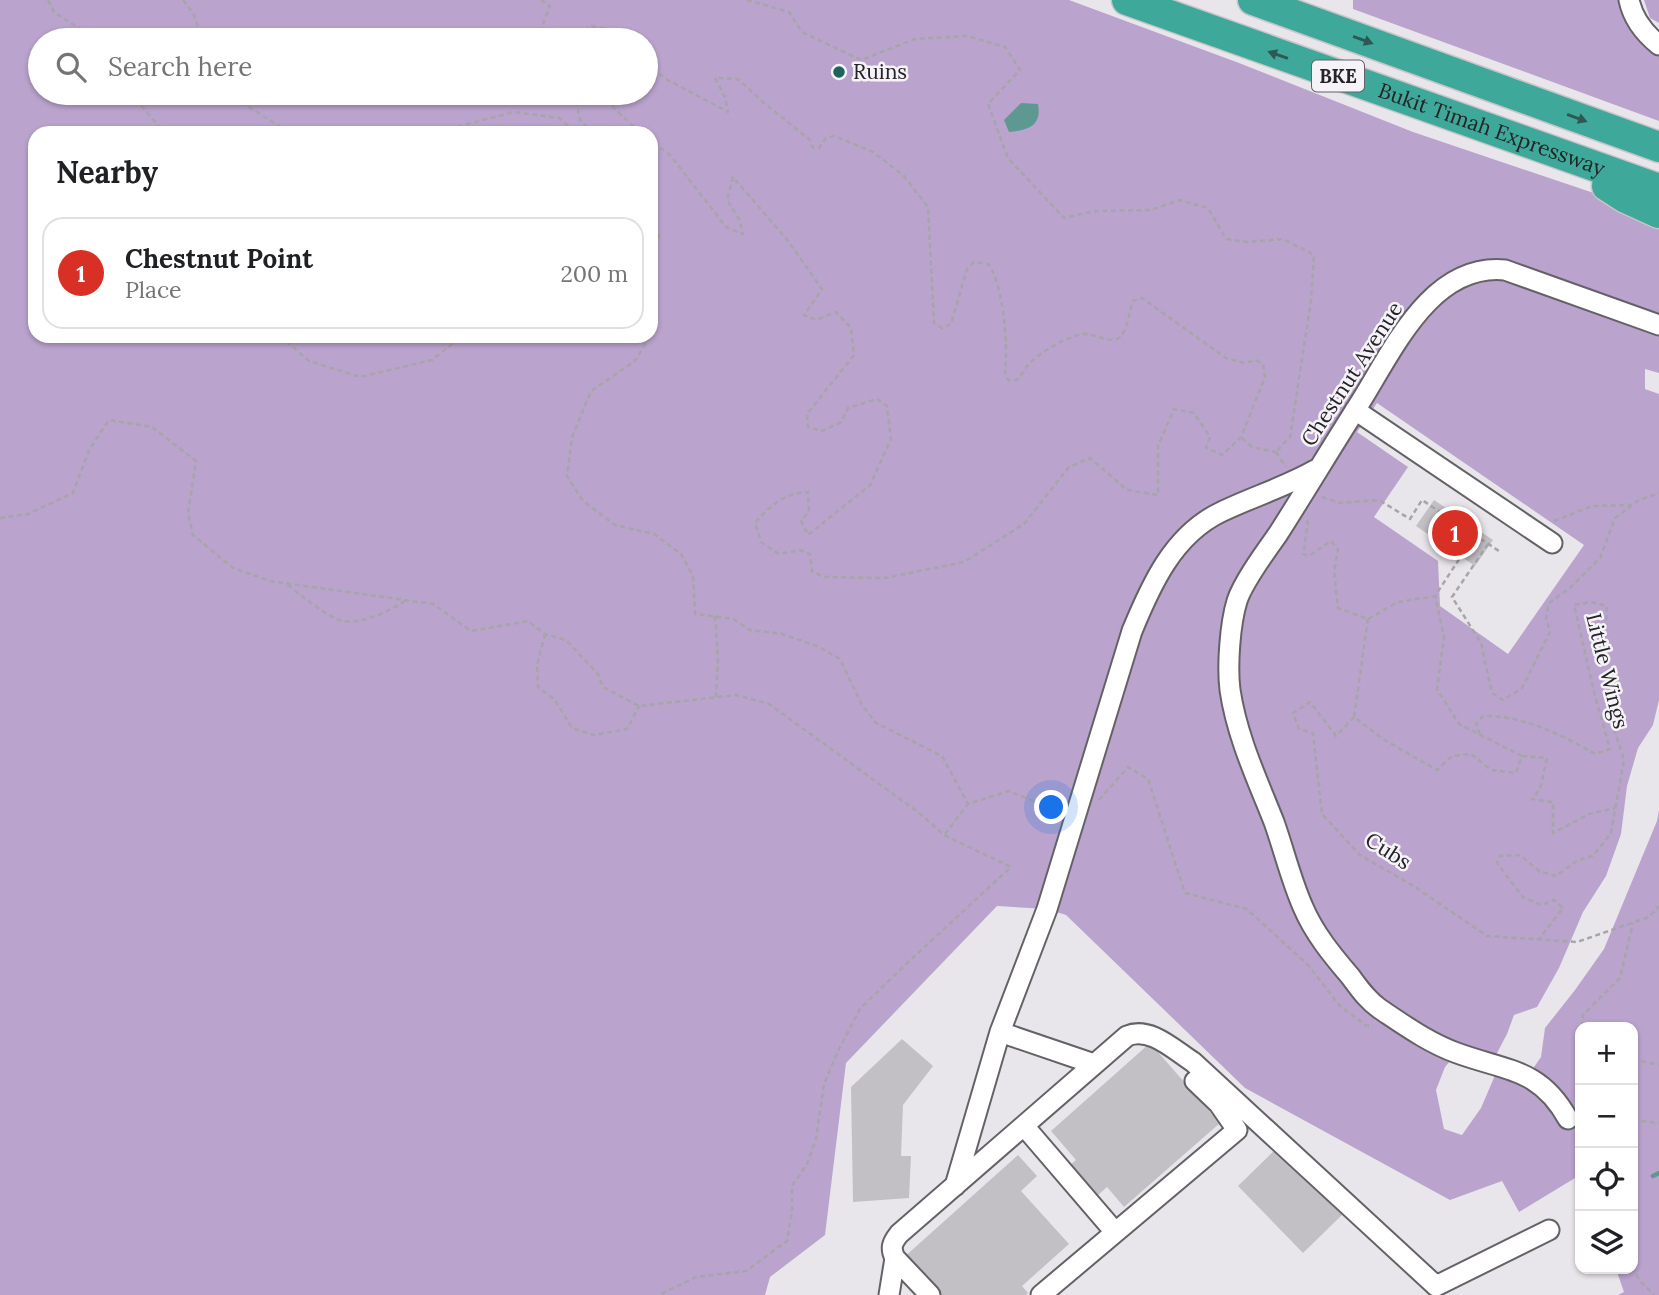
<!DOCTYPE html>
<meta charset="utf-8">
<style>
body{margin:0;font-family:Lora,serif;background:#f6f6f6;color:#202124}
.controls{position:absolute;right:21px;bottom:21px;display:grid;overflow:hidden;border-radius:14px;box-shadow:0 2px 5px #0004}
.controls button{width:63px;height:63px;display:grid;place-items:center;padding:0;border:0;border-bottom:2px solid #e0e0e0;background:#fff;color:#202124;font:35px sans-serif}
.you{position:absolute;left:1052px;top:808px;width:24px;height:24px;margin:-18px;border:5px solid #fff;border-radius:50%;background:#1a73e8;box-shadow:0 0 0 10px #1a73e833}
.badge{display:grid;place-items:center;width:46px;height:46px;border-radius:50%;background:#d93025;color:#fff;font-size:23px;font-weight:700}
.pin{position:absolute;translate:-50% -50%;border:4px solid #fff;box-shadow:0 2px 7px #0006}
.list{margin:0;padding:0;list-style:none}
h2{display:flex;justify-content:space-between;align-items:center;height:91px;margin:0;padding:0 28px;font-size:30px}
h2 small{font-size:23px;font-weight:400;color:#757577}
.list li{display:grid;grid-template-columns:46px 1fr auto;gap:21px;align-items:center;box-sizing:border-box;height:112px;margin:0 14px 14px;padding:0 14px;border:2px solid #e0e0e0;border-radius:21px}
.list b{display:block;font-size:26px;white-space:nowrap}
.list p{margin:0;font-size:23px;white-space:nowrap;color:#757577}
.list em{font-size:23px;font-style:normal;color:#757577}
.icon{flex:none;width:38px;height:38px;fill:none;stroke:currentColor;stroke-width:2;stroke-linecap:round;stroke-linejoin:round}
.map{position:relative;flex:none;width:1659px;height:1295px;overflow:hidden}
.search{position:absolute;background:#fff;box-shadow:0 2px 5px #0004;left:28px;top:28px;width:630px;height:77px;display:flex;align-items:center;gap:18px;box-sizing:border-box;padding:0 24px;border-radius:38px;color:#757577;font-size:26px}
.panel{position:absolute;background:#fff;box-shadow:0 2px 5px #0004;left:28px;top:126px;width:630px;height:217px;border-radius:21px}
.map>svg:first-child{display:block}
</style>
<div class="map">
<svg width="1659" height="1295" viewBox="0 0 1659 1295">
<rect width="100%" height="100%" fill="#e9e6eb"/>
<!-- forest -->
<path fill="#baa3cd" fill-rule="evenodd" d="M0 0H1069L1239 63 1413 132 1659 215V373L1645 369V389L1659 394V700L1653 725 1638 748 1627 786 1621 834 1606 876 1583 912 1559 968 1537 1007 1514 1015 1507 1034 1496 1055 1463 1046 1445 1067 1436 1090 1444 1129 1462 1135 1481 1108 1496 1073 1527 1077 1541 1057 1545 1028 1575 990 1604 949 1657 821 1659 810V1295H1618L1624 1292 1616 1269H1633V1027H1580V1175L1519 1212 1502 1181 1450 1200 1245 1088 1066 915 1047 909 997 906 846 1063 825 1235 770 1277 765 1295H0ZM40 40H646V93H40ZM35 133H651V336H35ZM1377 403 1584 545 1508 654 1440 606 1438 561 1374 517 1408 467 1357 432Z
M1353 0H1618C1624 24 1640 41 1659 55V121L1353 9Z
M1644 0H1659V23L1650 18Z"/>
<!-- water -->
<path fill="#5d9990" d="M1021 103 1038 104C1042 126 1028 130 1009 132L1004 120Z"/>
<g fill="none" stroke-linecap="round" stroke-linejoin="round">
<!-- stream -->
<path stroke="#5d9990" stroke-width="4.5" d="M1653 1176 1659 1173"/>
</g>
<!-- building -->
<path fill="#c3c0c5" d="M1434 500 1493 540 1475 566 1416 526Z
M902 1039 933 1066 903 1105 901 1156H911L909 1198 853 1202 851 1087Z
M1150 1043 1220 1123 1124 1207 1107 1187 1095 1198 1068 1167 1076 1160 1051 1131Z
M1277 1148 1342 1215 1303 1253 1238 1186Z
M1018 1155 1037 1176 1021 1191 1069 1244 1022 1286 1028 1293 1026 1295H934L902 1259Z"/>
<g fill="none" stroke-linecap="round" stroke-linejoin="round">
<defs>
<path id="minor" d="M1629 0C1633 19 1644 33 1659 45
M1355 410 1552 543
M1000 1032 1094 1064
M1568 1119C1540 1068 1506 1071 1457 1053 1429 1043 1404 1025 1380 1009 1367 1000 1359 988 1350 976 1332 955 1314 933 1303 907 1291 880 1284 850 1274 822 1257 779 1237 737 1230 690 1227 666 1230 624 1237 601 1243 582 1266 551 1278 534 1306 490 1333 445 1361 401 1394 348 1432 263 1505 270L1659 325
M1024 1126 1115 1232
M955 1186 1000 1032 1047 909 1132 631C1151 585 1173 535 1221 512 1252 497 1285 487 1315 470
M1436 1286 1549 1230
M889 1295 895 1258
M930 1295 895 1258C890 1248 892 1243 899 1234L1127 1036C1150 1026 1174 1050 1193 1062L1436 1286
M1041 1295 1237 1130 1219 1104 1195 1081"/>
<g id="highway">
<path id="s1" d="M1127 0 1659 189"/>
<path d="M1253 0 1659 147"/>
<path d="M1607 186 1624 197 1659 213"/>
</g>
</defs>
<!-- minor casing -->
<use href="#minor" stroke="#656267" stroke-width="23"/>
<!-- highway casing -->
<use href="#highway" stroke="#c6c6c6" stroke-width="33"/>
<!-- path -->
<path stroke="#a7a5a9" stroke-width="2.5" stroke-dasharray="5 3.5" stroke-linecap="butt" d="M48 0 54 12 97 40
M183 0 193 13 203 40
M541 0 550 6 538 37 542 40
M747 0 789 12 802 32 861 60 915 39 967 36 1005 47 1020 70 988 104 1008 158 1064 218 1095 211 1151 210 1179 200 1208 208 1226 239 1247 242 1283 239 1314 255 1311 301 1290 437 1276 452
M160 40 158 38 173 31 178 40
M570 40 591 26 612 30 617 40
M646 63 666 79 728 112 725 97 715 78 738 79 763 102 810 140 813 148H819L826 138 834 136 873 152 904 176 928 207 934 323 942 328 951 324 967 269 974 262 988 264C1004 284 1008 347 1005 372L1008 380H1017C1022 375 1025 368 1030 363 1042 351 1062 340 1078 335 1092 330 1109 346 1120 337 1128 329 1129 311 1133 301L1142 298 1226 358 1244 363 1256 360 1263 364 1265 377 1241 437 1222 455 1206 448 1210 437 1194 413 1174 409 1158 446V495L1127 490 1090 458 1069 467 1024 524 964 562 885 578 823 577 812 571 810 554 800 550 779 554 761 542 755 523C770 506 784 493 808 492L809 511 801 521 808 535 870 485 891 439 887 406 877 399 848 408 841 422 822 431 808 427 807 414 854 355 851 328 836 312 816 320 804 315 822 289 789 242 733 177 727 200 739 219 743 234 726 227 670 155 651 141
M130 93 165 133
M227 93 290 133
M433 133 514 112 559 118 577 133
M594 133 580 120 576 100 610 104 640 133
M651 229 659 235 656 243H651
M280 336 309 361 360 377 432 360 462 336
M650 336 635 361 591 391 572 437 567 476 583 501 615 525 654 534 681 554 693 576 695 614 733 619 750 630 782 634 817 646 840 659 862 705 876 723 942 756 968 804 1009 791 1057 811
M1242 438 1252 447 1276 452
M1276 452 1286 467
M1322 497 1340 503 1379 500 1410 519 1422 500 1499 551
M0 518 28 514 73 493 89 450 109 420 152 427 196 461 188 513 193 535 233 568 270 581 433 604 471 631 528 621 545 634 566 640 598 674 603 687 639 706 736 695 769 704 918 812 944 835 1011 867 906 964 860 1009 839 1049 824 1084 816 1139 807 1164 792 1186V1212L787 1241 746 1271 696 1277 659 1295
M1307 520 1308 523 1303 554 1309 556 1331 541 1338 550 1334 571 1338 608 1368 619 1398 602 1435 596 1475 535
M1554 521 1592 506 1632 505
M1488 544 1452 597 1481 643 1492 693 1503 700 1522 688 1550 632 1546 618 1549 603 1571 587 1600 558 1615 518 1639 500 1659 493
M288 585C299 594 330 619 343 621 363 624 390 611 405 601
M715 616 718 659 716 697
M1368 619 1354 717 1383 739 1437 770 1452 756 1471 754 1491 770 1516 773 1522 756 1459 724 1437 689 1444 637 1435 596
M545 634 537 665 538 687 555 700 572 728 594 735 627 729 639 706
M1354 717 1336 736 1310 702 1293 713 1299 729 1313 733 1322 814 1360 855 1412 885 1487 936 1577 942 1649 917 1659 906
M1480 734 1476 724 1483 716C1522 715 1562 735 1595 754L1610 749 1595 696 1574 605 1591 602 1607 606 1605 651 1617 679 1607 706 1624 760 1611 833 1593 856 1578 860 1556 876 1539 871 1520 855 1500 856 1497 863 1523 897 1541 905 1554 900 1563 908 1539 939
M1522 756 1547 758 1540 789 1532 799 1553 802V833L1589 814 1615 808
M1099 800 1128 767 1148 779 1185 893 1247 909 1309 966 1339 1005 1365 1025 1373 1026
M945 834 968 804
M1582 1027 1583 1015 1620 978 1633 923
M1633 1059 1659 1065
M1633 1120 1659 1123
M1576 1134 1580 1143
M1633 1267 1639 1280 1654 1295"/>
<!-- minor -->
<use href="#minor" stroke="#fff" stroke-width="19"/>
<!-- highway -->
<use href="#highway" stroke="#3ea89a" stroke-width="30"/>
</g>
<!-- one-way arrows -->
<defs><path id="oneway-solid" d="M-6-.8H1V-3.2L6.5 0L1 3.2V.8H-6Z" transform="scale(1.75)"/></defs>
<g fill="#2e5854">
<use href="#oneway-solid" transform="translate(1363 40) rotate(20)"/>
<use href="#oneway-solid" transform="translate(1278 55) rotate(-161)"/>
<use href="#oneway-solid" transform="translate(1577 118) rotate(20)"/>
</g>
<!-- markers -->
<circle fill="#1b655d" stroke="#f6f3f8" stroke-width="2.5" cx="839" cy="72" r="7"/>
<g text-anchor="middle" stroke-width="5" stroke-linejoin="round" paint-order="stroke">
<!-- shield labels -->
<rect fill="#f6f3f8" stroke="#636164" stroke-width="2" x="1312" y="60.5" width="52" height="31" rx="5"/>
<g font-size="19" font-weight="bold" fill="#242325">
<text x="1338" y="83">BKE</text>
</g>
<!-- poi labels -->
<g font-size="21" fill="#242325" stroke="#f6f3f8" text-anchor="start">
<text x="853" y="79">Ruins</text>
</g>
<!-- street labels -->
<g font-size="21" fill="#242325" stroke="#f6f3f8">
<text dy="7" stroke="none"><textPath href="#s1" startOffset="387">Bukit Timah Expressway</textPath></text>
<text transform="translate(1352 374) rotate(-57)" y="7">Chestnut Avenue</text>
<text transform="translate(1607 671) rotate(76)" y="7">Little Wings</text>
<text transform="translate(1388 851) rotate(33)" y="7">Cubs</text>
</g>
</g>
</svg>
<div class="controls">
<button>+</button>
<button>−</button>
<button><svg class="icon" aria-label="locate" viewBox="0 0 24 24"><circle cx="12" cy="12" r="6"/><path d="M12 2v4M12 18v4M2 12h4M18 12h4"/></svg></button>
<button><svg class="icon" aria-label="layers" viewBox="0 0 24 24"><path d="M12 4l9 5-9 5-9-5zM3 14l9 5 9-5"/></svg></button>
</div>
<div class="you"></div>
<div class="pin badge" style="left:1455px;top:533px">1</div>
<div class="search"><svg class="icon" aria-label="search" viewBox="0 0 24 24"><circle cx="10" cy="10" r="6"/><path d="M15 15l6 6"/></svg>Search here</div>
<section class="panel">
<h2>Nearby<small></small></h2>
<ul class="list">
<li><span class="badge">1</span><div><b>Chestnut Point</b><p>Place</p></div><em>200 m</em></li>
</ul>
</section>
</div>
